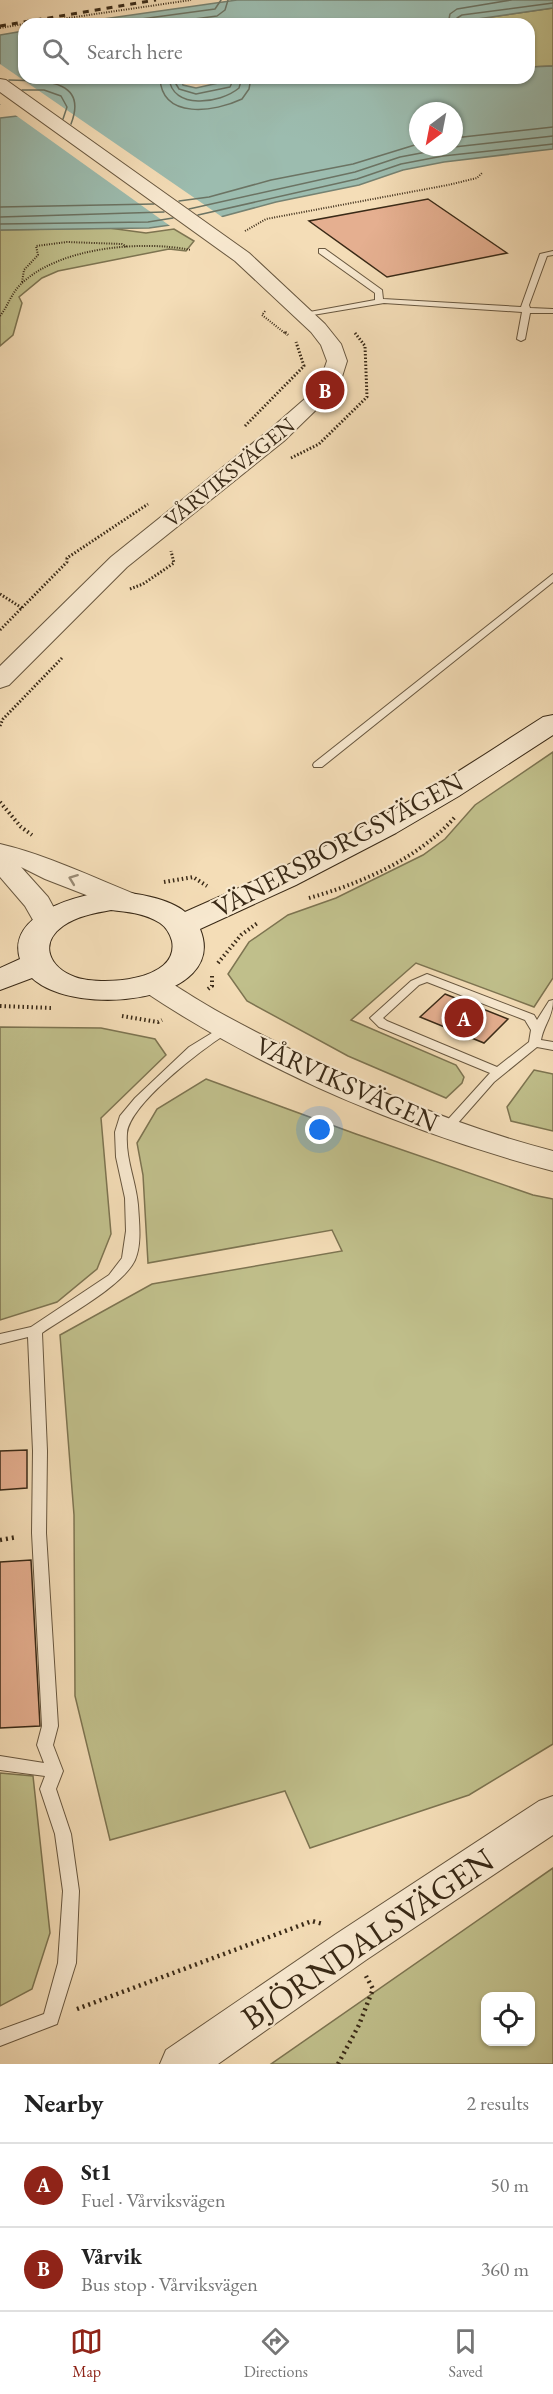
<!DOCTYPE html>
<meta charset="utf-8">
<style>
body{margin:0;font-family:"EB Garamond",serif;background:#f6f6f6;color:#222}
.controls{position:absolute;right:18px;bottom:18px;display:grid;overflow:hidden;border-radius:12px;box-shadow:0 2px 4px #0004}
.controls button{width:54px;height:54px;display:grid;place-items:center;padding:0;border:0;border-bottom:2px solid #e0e0e0;background:#fff;color:#222;font:30px sans-serif}
.compass{position:absolute;left:409px;top:102px;width:54px;height:54px;border-radius:50%;background:#fff;box-shadow:0 2px 4px #0004;rotate:212deg}
.you{position:absolute;left:320px;top:1130px;width:21px;height:21px;margin:-15px;border:4px solid #fff;border-radius:50%;background:#1a73e8;box-shadow:0 0 0 9px #1a73e833}
.badge{display:grid;place-items:center;width:39px;height:39px;border-radius:50%;background:#8f2418;color:#fff;font-size:20px;font-weight:700}
.pin{position:absolute;translate:-50% -50%;border:3px solid #fff;box-shadow:0 2px 6px #0006}
.list{margin:0;padding:0;list-style:none}
h2{display:flex;justify-content:space-between;align-items:center;height:78px;margin:0;padding:0 24px;font-size:26px}
h2 small{font-size:20px;font-weight:400;color:#767676}
.list li{display:grid;grid-template-columns:39px 1fr auto;gap:18px;align-items:center;box-sizing:border-box;height:84px;padding:0 24px;border-top:2px solid #e0e0e0}
.list b{display:block;font-size:22px;white-space:nowrap}
.list p{margin:0;font-size:20px;white-space:nowrap;color:#767676}
.list em{font-size:20px;font-style:normal;color:#767676}
.icon{flex:none;width:33px;height:33px;fill:none;stroke:currentColor;stroke-width:2;stroke-linecap:round;stroke-linejoin:round}
.map{position:relative;flex:none;width:553px;height:2064px;overflow:hidden}
.search{position:absolute;background:#fff;box-shadow:0 2px 4px #0004;left:18px;right:18px;top:18px;height:66px;display:flex;align-items:center;gap:15px;box-sizing:border-box;padding:0 21px;border-radius:18px;color:#767676;font-size:22px}
.sheet{height:246px;background:#fff}
nav{display:flex;justify-content:space-around;align-items:center;box-sizing:border-box;height:84px;border-top:2px solid #e0e0e0;background:#fff;font-size:16px;color:#767676}
nav a{display:grid;justify-items:center;gap:3px}
nav .on{color:#8f2418}
.map>svg:first-child{display:block}
</style>
<div class="map">
<svg width="553" height="2064" viewBox="0 0 553 2064">
<rect width="100%" height="100%" fill="#f4ddb7"/>
<filter id="stains"><feTurbulence type="fractalNoise" baseFrequency=".00333" numOctaves="4"/><feColorMatrix values="0 0 0 0 .2 0 0 0 0 .09 0 0 0 0 .02 0 0 0 .5 -.17"/></filter>
<radialGradient id="worn" r=".72"><stop offset=".6" stop-color="#630" stop-opacity="0"/><stop offset="1" stop-color="#630" stop-opacity=".3"/></radialGradient>
<!-- green -->
<path fill="#c0bf8b" stroke="#7d7451" stroke-width="1.5" fill-rule="evenodd" d="M553 8V66L529 67V24H443Z
M109 228 146 233 174 229 194 241 186 251 169 249 58 271 42 278 19 297 22 303 13 335 0 346V230Z
M553 752V978L534 1007 416 963 351 1020 456 1065 464 1077 462 1083 446 1098 348 1056 247 1001 228 974 249 942 288 915 336 898 423 855 445 839 475 805Z
M0 1027 101 1028 155 1039 166 1055 101 1118 111 1234 97 1269 57 1302 0 1320Z
M534 1070 553 1074V1131L511 1121 507 1107Z
M206 1079 356 1134 533 1195 553 1199V1744L469 1795 310 1848 285 1791 110 1840 75 1696 74 1515 60 1335 152 1284 342 1251 332 1230 148 1263 143 1175 137 1143 157 1109Z
M0 1773 33 1776 50 1933 32 1989 0 2006Z
M553 1868V2064H271ZM486 1996H530V2042H486Z"/>
<!-- water -->
<path fill="#9cbcaf" stroke="#758272" stroke-width="1.5" fill-rule="evenodd" d="M237 0H553V8L443 24H68Z
M24 31V78H199L182 82 183 85 196 88 241 78H529V67L553 66V149L444 162 403 170 359 185 276 202 213 219 149 228 0 230V118L52 112 54 107 0 104V35ZM418 111H454V147H418Z"/>
<!-- pier -->
<path fill="#f4ddb7" d="M0 64 225 219 173 228 14 114 50 109 41 106 3 107 0 104Z"/>
<g fill="none" stroke-linecap="round" stroke-linejoin="round">
<!-- shore -->
<path stroke="#6b7363" stroke-width="1.5" d="M104 24 215 9 221 0
M156 24 217 16 225 10 228 0
M448 24 450 14 457 9 511 0
M456 24 457 18 462 15 553 3
M160 78C162 120 215 112 242 99L249 89 251 78
M169 78C172 110 220 104 239 88L242 78
M178 78 176 84 179 89 196 94 230 87 234 78
M9 80C41 81 89 78 71 124
M22 90H44L61 96 67 107 63 119
M454 138 553 127
M454 147 553 136
M179 201 209 197 271 180 353 164 418 144
M0 207 154 204
M189 209 355 172 400 157 453 147
M198 215 357 179 401 164 443 156 553 144
M0 217 164 212
M0 224 148 222 173 218"/>
</g>
<!-- building -->
<path fill="#e5af90" stroke="#3a2a17" stroke-width="1.5" d="M428 199 507 253 387 277 309 221Z
M445 994 508 1019 484 1043 420 1017Z
M27 1450V1488L0 1490V1451Z
M31 1560 40 1726 0 1728V1562Z"/>
<g fill="none" stroke-linecap="round" stroke-linejoin="round">
<defs>
<path id="service" d="M319 249H325L382 290 383 299 521 307 540 254 553 251V255L547 256 529 305 530 308 553 309V313H530L525 339 521 341 517 339 522 312 384 303 301 317 300 315 304 313 375 300V293L319 253Z
M553 574V582L322 767H314L313 765 314 763Z
M427 974 534 1015 537 1020 549 1001 553 1000C553 1017 544 1024 541 1040L553 1042V1050L537 1047 494 1082 450 1132H442L440 1129 442 1126 490 1073 379 1027 370 1018 411 981ZM427 982 525 1020 531 1030 529 1042 497 1067 387 1021 383 1018 419 985Z
M225 1025 229 1026 231 1029 229 1032C204 1048 130 1103 127 1133 125 1158 136 1181 138 1205 139 1222 142 1244 135 1260 123 1286 66 1316 42 1333L47 1451 46 1533 58 1726 53 1745 63 1771 56 1789 71 1834 79 1891 76 1963 57 2024 0 2046V2030L44 2014 58 1963 63 1891 55 1834 40 1789 45 1776 0 1770V1756L44 1763 37 1745 42 1726 32 1533 33 1451 28 1337 0 1344V1334L31 1327 109 1275 122 1258 126 1231 125 1198 116 1157 115 1132 120 1116 135 1098 189 1047Z"/>
<path id="tertiary" d="M0 79 6 80 249 253 325 324 341 344 347 361 340 383 321 405 284 441 127 567 9 685 0 688V666L111 557 268 431 307 397 320 381 327 361 321 345 311 332 235 261 0 92Z
M0 844C47 855 92 877 137 895L141 901 137 907 127 909 117 907 45 879 21 867 48 897 61 921 57 927 47 930 37 927 25 906 0 877Z
M152 975C170 980 184 992 200 1001 223 1015 248 1028 272 1040 362 1086 456 1126 553 1151V1171C409 1133 266 1073 142 990L137 984 142 978Z
M553 1796V1835L366 1960 218 2064H160L166 2050 336 1934 539 1801Z"/>
<path id="secondary" d="M553 715V735L459 796 396 833 296 885 200 929C230 1002 76 1019 32 978L0 990V968L20 959C6 915 78 893 111 892 131 891 171 899 185 912 256 881 327 847 395 809 446 781 494 748 543 717ZM111 910C127 912 145 913 160 923 166 927 170 934 172 941 180 982 99 986 75 977 50 968 38 944 63 926 77 916 95 913 111 910Z"/>
</defs>
<!-- service casing -->
<use href="#service" stroke="#68573f" stroke-width="2"/>
<!-- tertiary casing -->
<use href="#tertiary" stroke="#68573f" stroke-width="2"/>
<!-- secondary casing -->
<use href="#secondary" stroke="#3a2a17" stroke-width="2"/>
<!-- path-far3 -->
<path stroke="#3a2a17" stroke-width="2" stroke-dasharray="1 1.5" stroke-linecap="butt" d="M27 24 191 0
M0 28 24 24
M245 231 266 219 448 185 477 178 482 173
M22 282 24 270 38 255 36 246 67 242 122 244 127 247
M265 311 262 315 286 334
M0 316C8 306 11 294 20 285 58 247 141 240 191 250"/>
<!-- path-far2 -->
<path stroke="#3a2a17" stroke-width="3" stroke-dasharray="1.5 2" stroke-linecap="butt" d="M285 332 288 335
M245 426 304 366 296 342
M291 458 319 444 367 397 365 346 355 333
M130 589 143 584 174 563 171 551
M0 594 22 608
M0 630 67 562V558L148 504
M0 726 3 719 62 658"/>
<!-- path-far1 -->
<path stroke="#3a2a17" stroke-width="4" stroke-dasharray="1.5 3" stroke-linecap="butt" d="M0 802 21 827 32 835
M164 882 193 877 207 886
M309 898C362 883 418 859 455 817
M218 963 241 935 259 922
M208 989 212 986V975
M0 1006 52 1008
M122 1016 158 1022 162 1020"/>
<!-- path -->
<path stroke="#3a2a17" stroke-width="4.5" stroke-dasharray="2 4" stroke-linecap="butt" d="M0 1540 17 1537
M77 2009 312 1921 323 1924
M338 2064 359 2025 373 1989 366 1976"/>
<!-- service -->
<use href="#service" fill="#f8e9d0" fill-rule="evenodd"/>
<!-- tertiary -->
<use href="#tertiary" fill="#f8e9d0" fill-rule="evenodd"/>
<!-- secondary -->
<use href="#secondary" fill="#f8e9d0" fill-rule="evenodd"/>
<!-- rail -->
<path stroke="#3a2a17" stroke-width="3" stroke-dasharray="6 6" stroke-linecap="butt" d="M0 26 156 0"/>
</g>
<!-- one-way arrows -->
<defs><path id="oneway-chevron" d="M-2-3.5L2.5 0L-2 3.5" fill="none" stroke-width="1.6" stroke-linecap="round" stroke-linejoin="round" transform="scale(1.5)"/></defs>
<use stroke="#998a74" href="#oneway-chevron" transform="translate(73 879) rotate(-159)"/>
<g text-anchor="middle" stroke-width="4.5" stroke-linejoin="round" paint-order="stroke">
<!-- far-street labels -->
<g font-size="22" fill="#3a2a17" stroke="#f8e9d0">
<text transform="translate(229 472) rotate(-39)" y="8">VÅRVIKSVÄGEN</text>
</g>
<!-- street labels -->
<g font-size="27" fill="#3a2a17" stroke="#f8e9d0">
<text transform="translate(338 845) rotate(-28)" y="9">VÄNERSBORGSVÄGEN</text>
<text transform="translate(347 1084) rotate(24)" y="9">VÅRVIKSVÄGEN</text>
</g>
<!-- near-street labels -->
<g font-size="33" fill="#3a2a17" stroke="#f8e9d0">
<text transform="translate(367 1938) rotate(-34)" y="12">BJÖRNDALSVÄGEN</text>
</g>
</g>
<rect width="100%" height="100%" filter="url(#stains)"/>
<rect width="100%" height="100%" fill="url(#worn)"/>
</svg>
<div class="controls">
<button><svg class="icon" aria-label="locate" viewBox="0 0 24 24"><circle cx="12" cy="12" r="6"/><path d="M12 2v4M12 18v4M2 12h4M18 12h4"/></svg></button>
</div>
<svg class="compass" viewBox="-18 -18 36 36"><path d="M0-13l5 13h-10z" fill="#e53935"/><path d="M0 13l5-13h-10z" fill="#767676"/></svg>
<div class="you"></div>
<div class="pin badge" style="left:464px;top:1018px">A</div>
<div class="pin badge" style="left:325px;top:390px">B</div>
<div class="search"><svg class="icon" aria-label="search" viewBox="0 0 24 24"><circle cx="10" cy="10" r="6"/><path d="M15 15l6 6"/></svg>Search here</div>
</div>
<section class="sheet">
<h2>Nearby<small>2 results</small></h2>
<ul class="list">
<li><span class="badge">A</span><div><b>St1</b><p>Fuel · Vårviksvägen</p></div><em>50 m</em></li>
<li><span class="badge">B</span><div><b>Vårvik</b><p>Bus stop · Vårviksvägen</p></div><em>360 m</em></li>
</ul>
</section>
<nav>
<a class="on"><svg class="icon" aria-label="map" viewBox="0 0 24 24"><path d="M3 6l6-2 6 2 6-2v14l-6 2-6-2-6 2zM9 4v14M15 6v14"/></svg>Map</a>
<a><svg class="icon" aria-label="directions" viewBox="0 0 24 24"><path d="M12 3l9 9-9 9-9-9zM9 14v-3h6M13 9l2 2-2 2"/></svg>Directions</a>
<a><svg class="icon" aria-label="saved" viewBox="0 0 24 24"><path d="M7 4h10v16l-5-4-5 4z"/></svg>Saved</a>
</nav>
